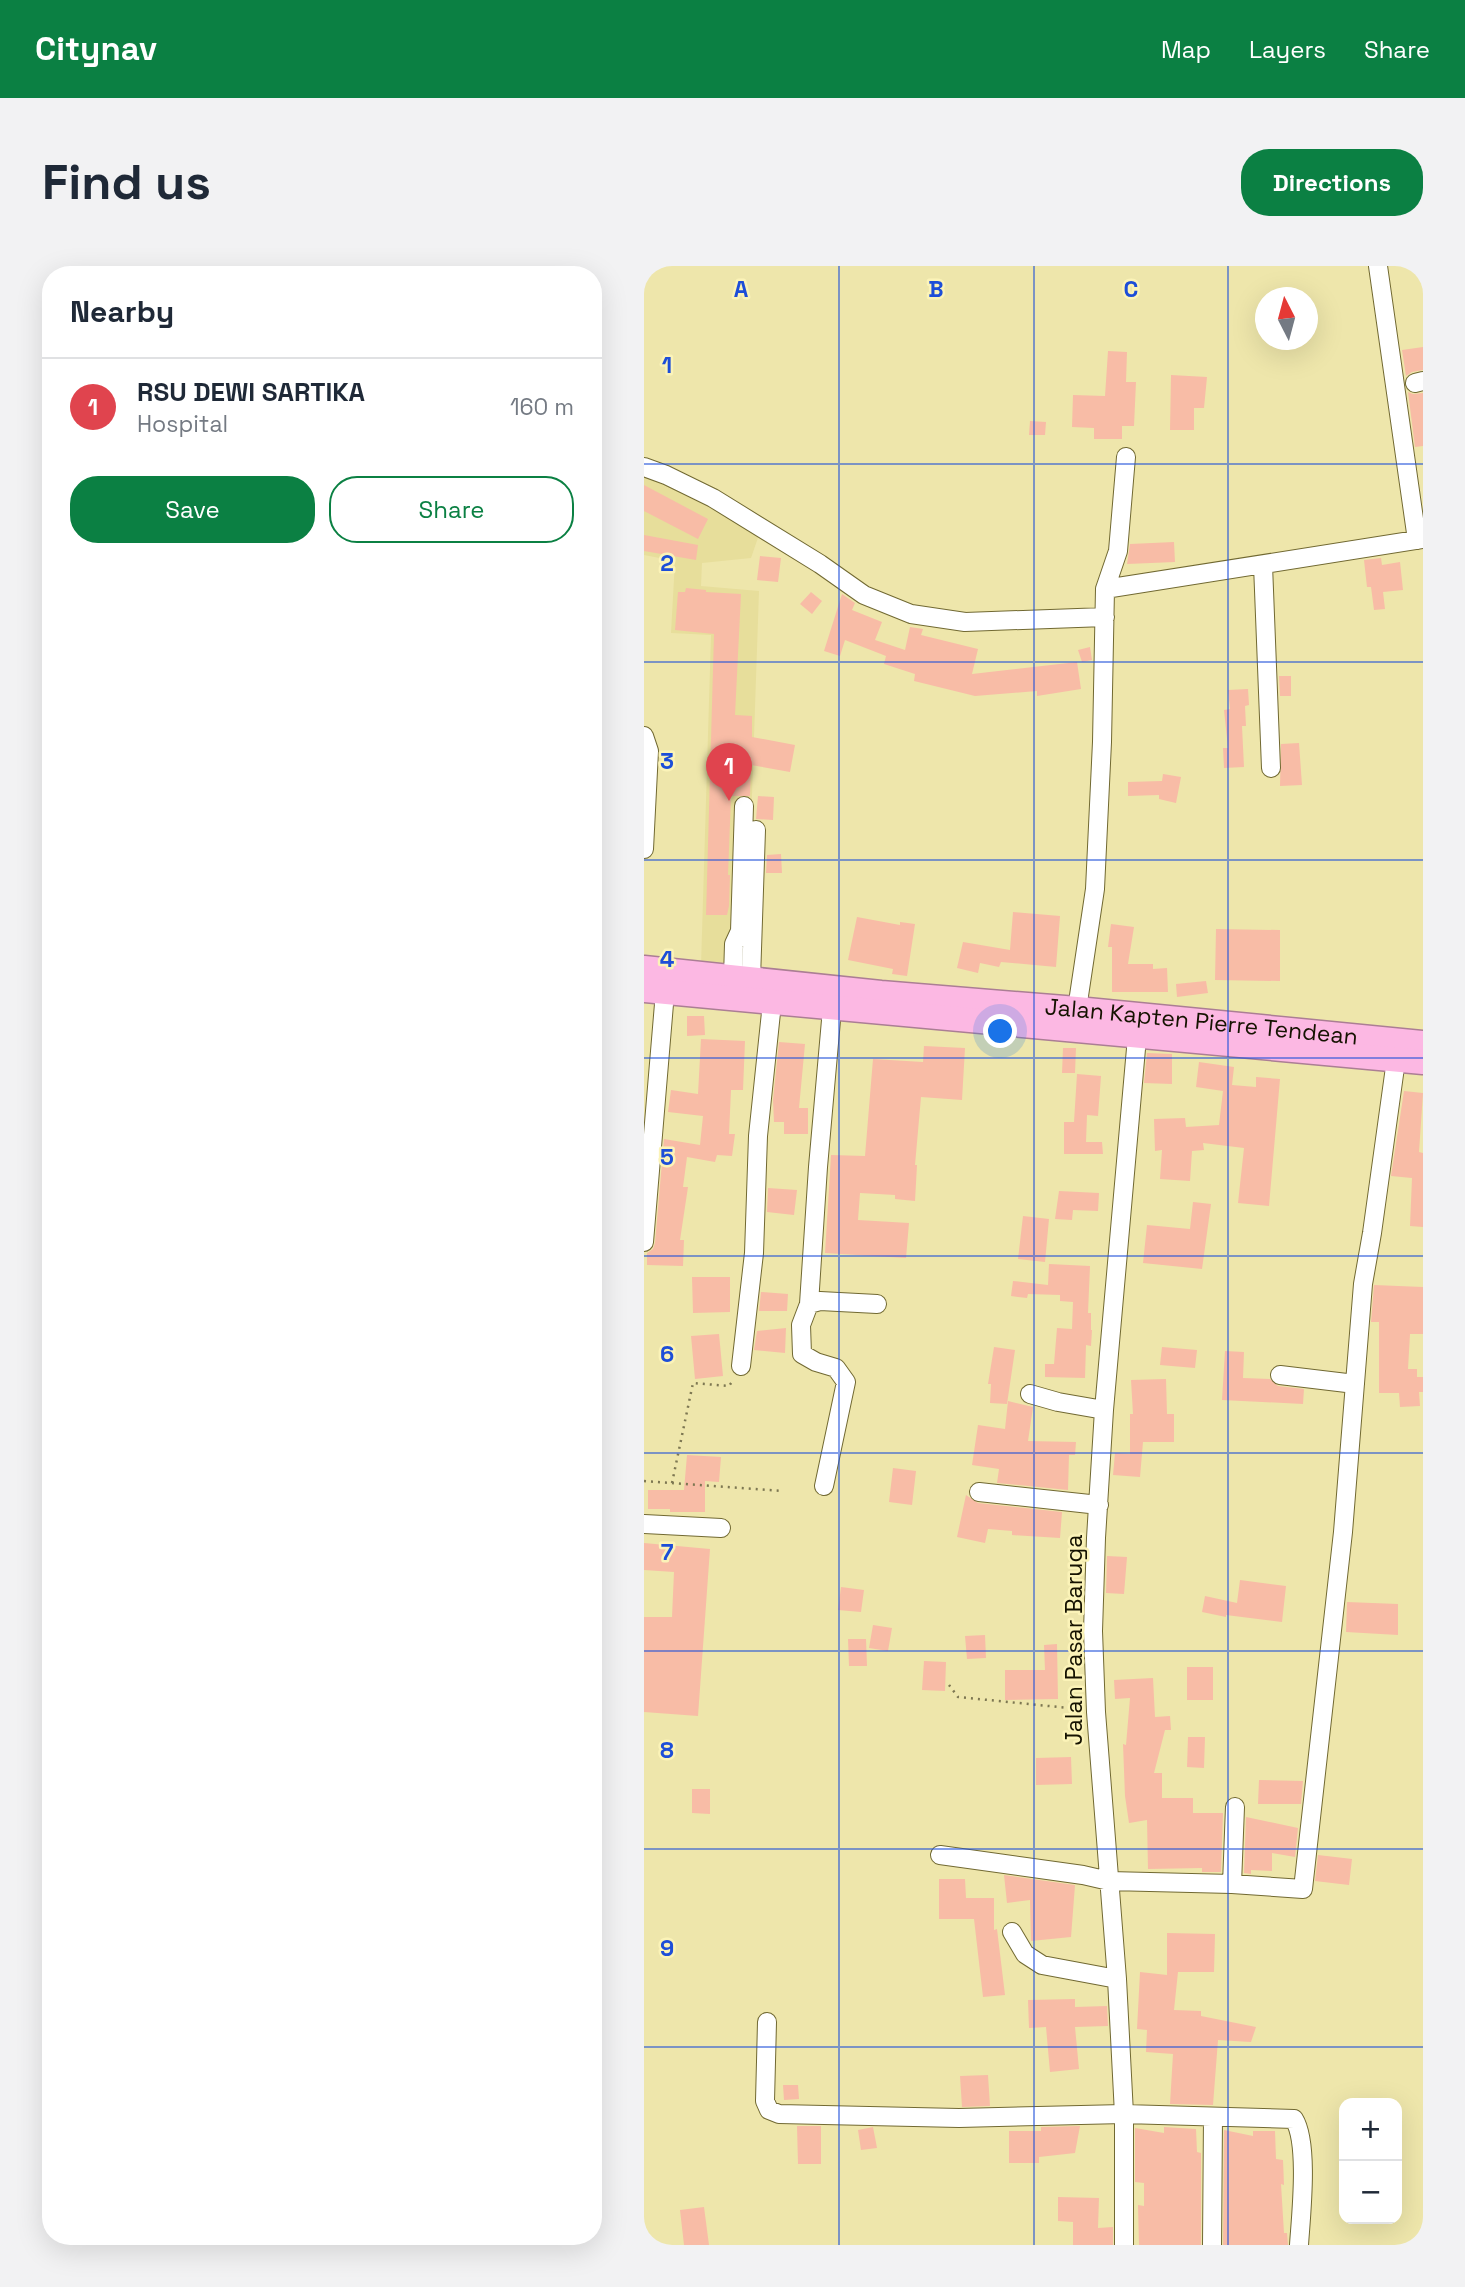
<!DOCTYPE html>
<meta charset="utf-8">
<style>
body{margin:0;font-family:"Space Grotesk",sans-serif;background:#f2f2f3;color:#1f2937}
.controls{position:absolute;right:21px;bottom:21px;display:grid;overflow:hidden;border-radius:14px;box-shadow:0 7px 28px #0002}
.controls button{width:63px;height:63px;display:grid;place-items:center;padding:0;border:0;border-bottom:2px solid #e0e1e3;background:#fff;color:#1f2937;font:35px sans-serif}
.compass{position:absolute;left:611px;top:21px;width:63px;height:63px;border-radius:50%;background:#fff;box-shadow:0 7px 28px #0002;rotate:354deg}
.you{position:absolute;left:357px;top:766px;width:24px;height:24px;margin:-18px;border:5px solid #fff;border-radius:50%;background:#1a73e8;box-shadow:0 0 0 10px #1a73e833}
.badge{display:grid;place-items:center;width:46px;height:46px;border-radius:50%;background:#0b8043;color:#fff;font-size:23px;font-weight:700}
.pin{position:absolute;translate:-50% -58px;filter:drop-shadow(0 2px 4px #0008)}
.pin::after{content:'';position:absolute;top:37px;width:24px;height:21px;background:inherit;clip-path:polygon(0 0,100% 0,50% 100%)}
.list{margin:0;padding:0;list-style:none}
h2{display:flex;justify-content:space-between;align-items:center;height:91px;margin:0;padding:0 28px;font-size:30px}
h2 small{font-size:23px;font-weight:400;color:#747a83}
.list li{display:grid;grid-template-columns:46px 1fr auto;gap:21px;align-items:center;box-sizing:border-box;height:98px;padding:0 28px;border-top:2px solid #e0e1e3}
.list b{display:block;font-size:26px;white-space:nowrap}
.list p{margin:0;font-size:23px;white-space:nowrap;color:#747a83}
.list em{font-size:23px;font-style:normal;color:#747a83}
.actions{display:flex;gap:14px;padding:21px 28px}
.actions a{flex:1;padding:16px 0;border:2px solid #0b8043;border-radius:28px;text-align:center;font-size:24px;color:#0b8043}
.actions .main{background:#0b8043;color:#fff}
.map{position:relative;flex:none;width:779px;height:1979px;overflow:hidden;border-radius:28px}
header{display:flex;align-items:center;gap:42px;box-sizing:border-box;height:98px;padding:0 35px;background:#0b8043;color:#fff}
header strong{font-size:33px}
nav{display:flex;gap:38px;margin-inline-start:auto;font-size:24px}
.intro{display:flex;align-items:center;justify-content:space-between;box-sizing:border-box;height:168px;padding:0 42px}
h1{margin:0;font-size:49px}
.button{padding:18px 32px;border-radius:28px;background:#0b8043;color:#fff;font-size:24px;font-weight:700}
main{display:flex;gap:42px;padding:0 42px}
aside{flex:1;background:#fff;border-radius:28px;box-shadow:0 7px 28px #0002}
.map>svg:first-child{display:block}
</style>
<header>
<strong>Citynav</strong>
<nav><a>Map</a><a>Layers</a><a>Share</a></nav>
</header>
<div class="intro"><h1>Find us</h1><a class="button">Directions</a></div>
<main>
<aside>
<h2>Nearby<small></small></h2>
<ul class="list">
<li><span class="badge" style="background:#e0444e">1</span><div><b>RSU DEWI SARTIKA</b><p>Hospital</p></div><em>160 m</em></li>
</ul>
<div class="actions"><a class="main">Save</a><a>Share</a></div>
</aside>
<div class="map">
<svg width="779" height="1979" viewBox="0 0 779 1979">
<rect width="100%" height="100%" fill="#eee6ab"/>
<!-- built -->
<path fill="#e7de9b" d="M0 204 117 263 107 292 58 297 57 320 115 325 102 704 57 700 67 369 27 367 31 295 0 289Z"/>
<!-- building -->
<path fill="#f8bca6" d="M779 81V104L768 106 762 110 758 84Z
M464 85 483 86 482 116H492L490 160H478V173H450V162L428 161 429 129 461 130Z
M527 109 563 111 560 142H550V164H526Z
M764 126 769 128 779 127V180L771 181Z
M386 155 402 156 401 169H385Z
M0 219 64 253 54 273 0 245Z
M0 269 54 279 52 294 0 285Z
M530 276 531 296 483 298 486 278Z
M116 290 137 292 134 316 113 314Z
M737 292 738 299 756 296 759 324 739 326 741 343 730 344 727 321H723L720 294Z
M42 322 62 324V326L97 328 91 449 108 450V471L151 479 146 506 107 499 106 530H87L84 609H86L85 640 83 649H62L70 368 31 364 34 326H41Z
M167 326 178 335 168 348 156 338Z
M198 328 211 337 208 344 238 356 231 374 261 384 266 361 279 363 277 369 334 383 328 408 433 396 437 423 393 430V425L331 430 270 415 271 408 240 398 242 390 201 374 196 390 180 385Z
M446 381 448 394 438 396 434 384Z
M635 410H647V430H636Z
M604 423 605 439 601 440 602 460H598L600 501 580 502 579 482H584L580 444 586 443 584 424Z
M655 477 658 519 636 520 637 478Z
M519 508 537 511 532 537 515 533V529L484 530V516L518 515Z
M114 530 130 531 129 554 112 553Z
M137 588 138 607H122L123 589Z
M369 646 416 650 412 701 357 696 355 701 336 697 334 707 313 702 319 676 366 684Z
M213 651 256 659V656L271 658 263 710 248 708 249 703 204 694Z
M467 658 490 661 484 698H509V703L523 702 524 726H468V681H464Z
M572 663 636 664V715L571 714Z
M562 715 564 727 533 731 532 718Z
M43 750H60L61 769 43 770Z
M57 773 101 775 99 824H87L85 868H91L88 890 73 889 71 896 43 891 39 921H44L36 974H40L39 1000 3 999V987L9 983 11 977 20 873 56 879 59 850 24 846 27 824 54 828Z
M135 776 161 778 155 842H164V868H140V856H130L129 834Z
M280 780 321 782 318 834 277 831 271 899H273L271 935 251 933V929L216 927 214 954 265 957 262 992 181 987 187 889 221 890 229 793 279 796Z
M419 782H432L431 807H418Z
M503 787 528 788V818L500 817Z
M555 796 590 801 588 819 612 821V811L636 813 625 940 594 937 600 882 559 877 560 884 548 885 546 915 516 913 518 884 511 885 510 853 541 852 542 861 575 859 579 825 552 821Z
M433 808 457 810 454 850 443 849 442 876H458L459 888H420V856H430Z
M760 825 779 827 775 886 779 887V961L766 960 768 912 747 910Z
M124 922 153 924 150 949 123 946Z
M415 925 455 927 454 945 429 944 428 954 411 953Z
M549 936 567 938 558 1003 499 997 503 959 546 963Z
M379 950 405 953 401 996 374 993Z
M405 998 446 1000 444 1047H447V1064H448L447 1080 442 1079 441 1112 401 1111V1098H410L413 1062 428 1063 429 1036 416 1035V1029L384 1028 383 1032 367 1030 369 1015 404 1019Z
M48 1011H86V1046L49 1047Z
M730 1019 779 1021V1068H766L764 1103H773V1111H779V1126H775L776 1140 756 1141 755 1127H735V1056H727Z
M117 1026 144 1028 143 1045H115Z
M142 1062 141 1087 110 1084 113 1065Z
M75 1068 79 1110 51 1113 47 1070Z
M350 1081 371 1084 363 1138 346 1137 347 1118H344Z
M518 1081 553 1084 551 1102 516 1099Z
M581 1085 600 1086 599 1112 626 1113 634 1120 660 1123 659 1138 578 1134Z
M522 1113 523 1148H530V1176H499L496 1211 469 1209 471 1187 486 1188V1148H489L487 1114Z
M364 1135 389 1141 384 1175 432 1176 431 1189H425L424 1224 353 1217 355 1203 328 1199 334 1159 361 1163Z
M43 1189 77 1191 75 1216 61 1215V1246H26V1243H4V1224H40Z
M249 1202 272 1205 268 1239 245 1236Z
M322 1229 334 1237 418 1246 416 1272 368 1269V1265L344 1263 341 1277 313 1271Z
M0 1277 66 1283 54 1450 0 1446V1351H28L30 1306 0 1304Z
M463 1290 483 1291 480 1328 462 1327Z
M596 1314 642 1320 638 1356 582 1349V1351L558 1346 561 1330 593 1337Z
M197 1321 220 1324 217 1346 194 1344Z
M703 1336 754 1338V1369L702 1366Z
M229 1359 248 1362 244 1385 225 1382Z
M341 1369 342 1392 323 1393 321 1370Z
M204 1373H222L223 1400H205Z
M413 1378 414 1433 361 1434V1404H401L400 1379Z
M280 1395 302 1396 301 1425 278 1424Z
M543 1401H569V1434H543Z
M509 1412 511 1451 526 1450 527 1464H521L510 1507H518V1532H549V1547H579L577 1606H558V1602L504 1603 503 1554 485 1557 481 1530 479 1478 482 1479 486 1432 471 1433 470 1414Z
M544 1471H561L560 1502 543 1501Z
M427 1491 428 1518 392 1519V1492Z
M615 1514 659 1515 657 1538H614Z
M48 1523H66V1548L48 1547Z
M602 1551 654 1562 651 1591 628 1587V1605L607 1604V1608L600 1607Z
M674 1589 708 1593 705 1619 671 1615Z
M360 1609 431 1619 427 1671 387 1675 386 1634 363 1637Z
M295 1613H321L322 1632H350V1664L353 1663 361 1729 339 1731 330 1653H295Z
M523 1667 571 1668 570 1706H534L530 1744 557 1745V1750L612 1761 607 1776 574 1774 569 1839 526 1838 529 1788 502 1786 503 1764 493 1763 496 1706 523 1709Z
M431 1733V1741L463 1740 464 1760 431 1761 435 1803 406 1806 402 1761 385 1762 384 1734Z
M344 1809 346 1840 318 1841 316 1810Z
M139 1819H154L155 1833 140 1834Z
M153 1860H177V1898H154Z
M436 1860 431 1887 395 1891V1897H365V1865H397V1861Z
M229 1861 233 1882 217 1884 214 1864Z
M520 1861 552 1863 553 1886 557 1887V1979H495L494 1939 500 1940V1917L491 1916V1862L520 1867Z
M580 1864 609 1870V1865H631L632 1893 639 1894 640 1919 637 1918 640 1967H643L644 1979H579Z
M414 1931 455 1932 454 1962 469 1961V1979H429V1956L414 1955Z
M60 1941 65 1979H40L36 1944Z"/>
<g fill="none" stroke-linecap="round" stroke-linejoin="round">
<defs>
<path id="minor" d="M734 0 773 274
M771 117 779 115
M0 201 22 209 69 232 176 298 220 329 267 348 321 356 461 351
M619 299 627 502
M461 323 779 273
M0 470 5 485 0 583
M89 711 90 678 96 665 100 540
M107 713 112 564
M188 743 174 901 165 1038 176 1035 233 1038
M433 743 451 623 458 476 461 323 474 285 482 191
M0 976 21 726
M165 1038 157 1059 158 1088 172 1096 192 1102 202 1116 180 1220
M97 1100 110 987 114 870 128 737
M636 1109 711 1118
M386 1128 414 1136 460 1144
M335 1226 455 1239
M0 1258 77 1262
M296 1589 439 1609 465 1615 588 1618 659 1623 699 1266 719 1018 728 967 752 794
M588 1618 591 1541
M368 1666 381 1688 398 1699 473 1713
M123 1756 121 1835 125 1844 135 1848 315 1852 480 1848 650 1853C665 1877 657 1949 655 1979
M480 1979V1848L473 1713 452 1446 449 1365 452 1272 460 1144 494 760
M568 1979 569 1851"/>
<g id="highway">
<path id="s1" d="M0 702 237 727 433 743 779 777"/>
<path d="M0 724 779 796"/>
</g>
</defs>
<!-- minor casing -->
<use href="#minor" stroke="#716932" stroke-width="20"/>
<!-- highway casing -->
<use href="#highway" stroke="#ab7e94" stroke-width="27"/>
<!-- path -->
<path stroke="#7d7752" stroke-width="2.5" stroke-dasharray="2 5" stroke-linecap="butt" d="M0 1215 138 1225
M28 1217 49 1117 85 1120 90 1113
M305 1419 314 1431 435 1443"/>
<!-- minor -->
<use href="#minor" stroke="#fff" stroke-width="18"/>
<!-- highway -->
<use href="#highway" stroke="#fcb8e3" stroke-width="24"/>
</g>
<!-- grid -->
<path fill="none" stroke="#1d4ed8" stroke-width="2" stroke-opacity="0.55" d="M195 0V1979M390 0V1979M584 0V1979M0 198H779M0 396H779M0 594H779M0 792H779M0 990H779M0 1187H779M0 1385H779M0 1583H779M0 1781H779"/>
<g text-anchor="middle" stroke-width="5" stroke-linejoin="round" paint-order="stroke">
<!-- street labels -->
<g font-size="23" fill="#151200" stroke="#fbf3b8">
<text dy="8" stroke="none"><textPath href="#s1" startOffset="560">Jalan Kapten Pierre Tendean</textPath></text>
<text transform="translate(430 1374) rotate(-90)" y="8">Jalan Pasar Baruga</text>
</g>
</g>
<g font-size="23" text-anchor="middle" font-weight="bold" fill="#1d4ed8" stroke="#fbf3b8" stroke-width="5" stroke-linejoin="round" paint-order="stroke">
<text x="97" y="31">A</text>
<text x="292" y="31">B</text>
<text x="487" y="31">C</text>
<text x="23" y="107">1</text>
<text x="23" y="305">2</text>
<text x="23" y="503">3</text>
<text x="23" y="701">4</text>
<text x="23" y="899">5</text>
<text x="23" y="1096">6</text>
<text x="23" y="1294">7</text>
<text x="23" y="1492">8</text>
<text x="23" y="1690">9</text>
</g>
</svg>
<div class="controls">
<button>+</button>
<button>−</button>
</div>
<svg class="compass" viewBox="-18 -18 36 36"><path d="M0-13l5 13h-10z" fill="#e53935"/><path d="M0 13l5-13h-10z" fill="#747a83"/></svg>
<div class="you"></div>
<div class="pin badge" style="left:85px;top:535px;background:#e0444e">1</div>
</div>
</main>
